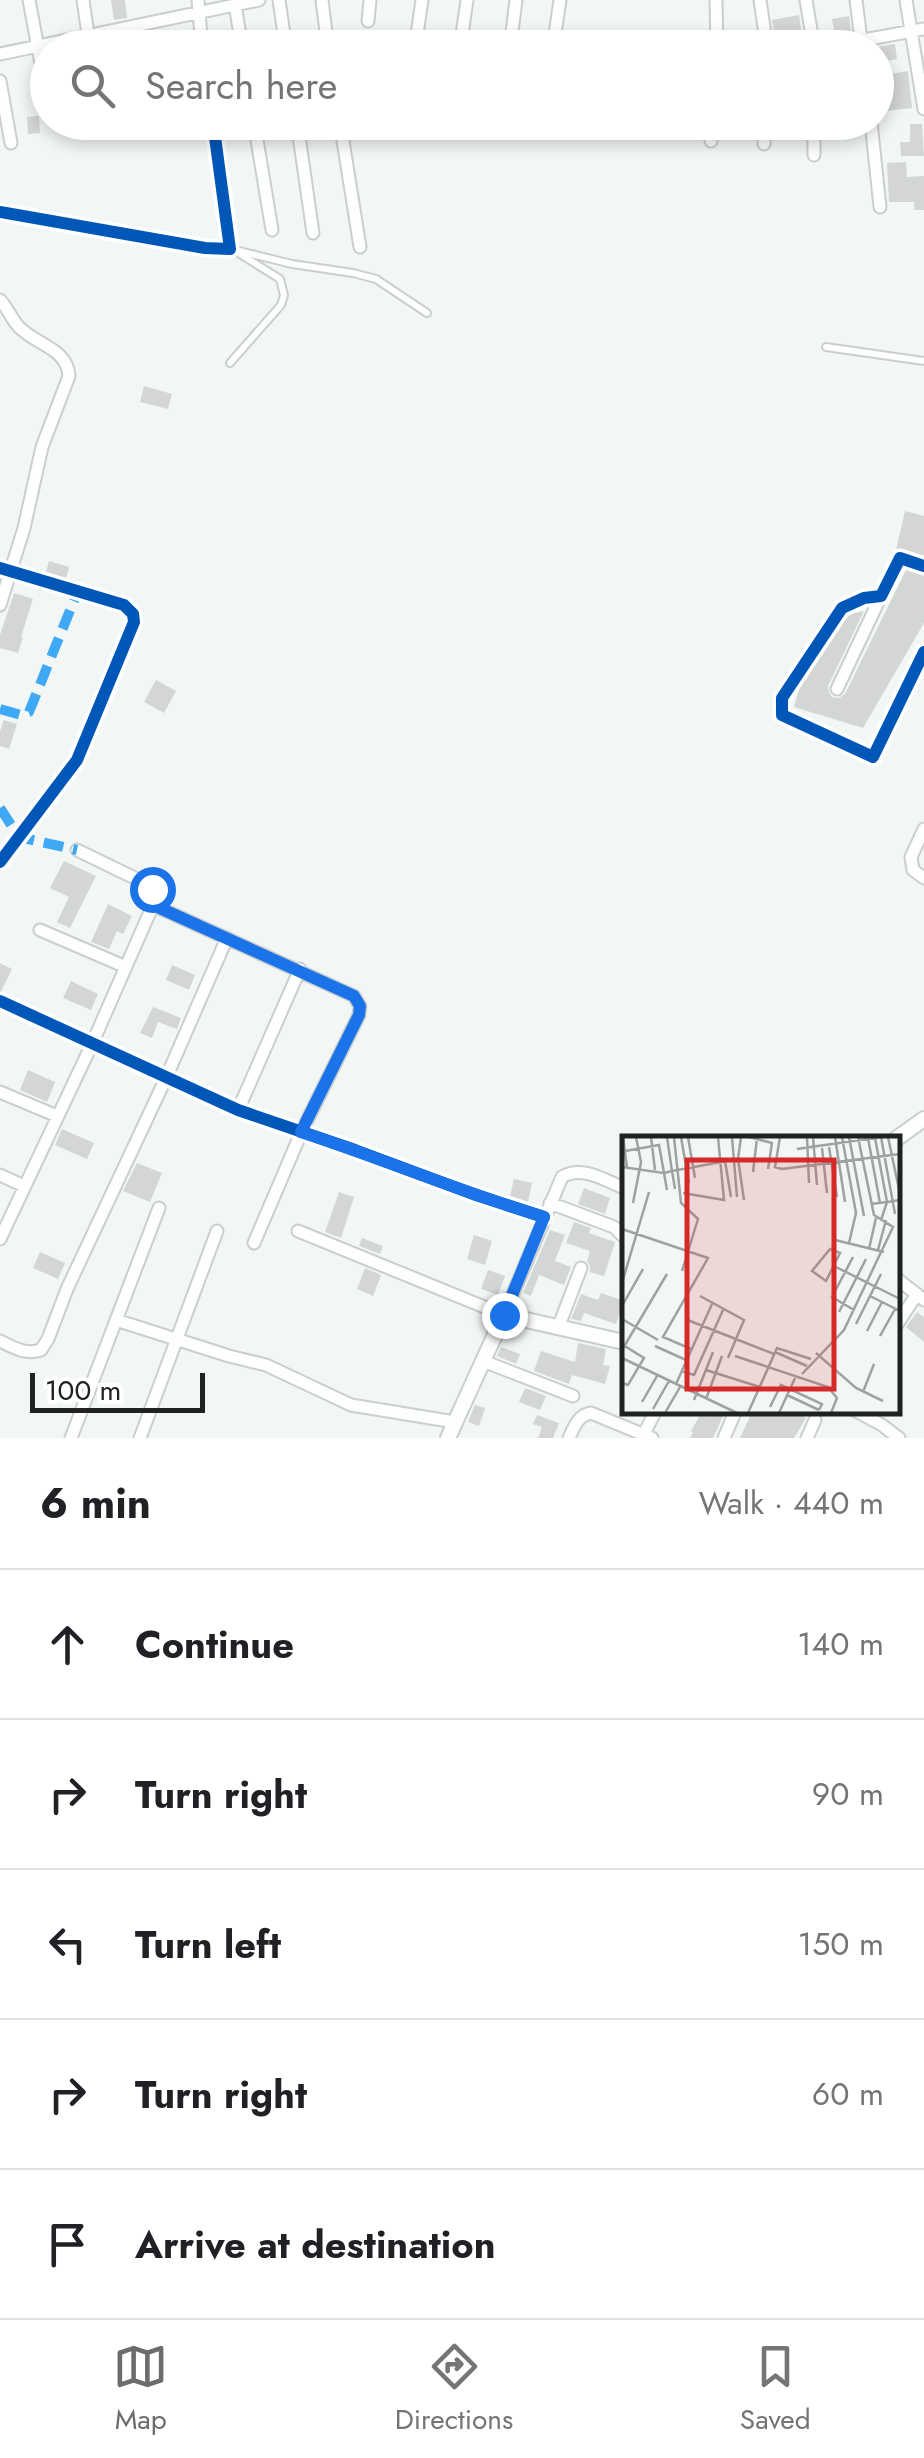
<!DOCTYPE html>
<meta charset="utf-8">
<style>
body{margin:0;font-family:Jost,sans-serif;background:#f2f2f2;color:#202124}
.scale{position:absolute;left:30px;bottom:25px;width:175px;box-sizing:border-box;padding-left:10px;border:5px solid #202221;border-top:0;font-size:28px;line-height:35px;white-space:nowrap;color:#202221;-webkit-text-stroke:8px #fff;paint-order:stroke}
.stop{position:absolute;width:30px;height:30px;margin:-22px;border:8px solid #1a73e8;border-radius:50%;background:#fff}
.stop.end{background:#1a73e8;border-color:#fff;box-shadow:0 2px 10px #0008}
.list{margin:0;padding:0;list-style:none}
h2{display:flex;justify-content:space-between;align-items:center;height:130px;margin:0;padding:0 40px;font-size:42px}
h2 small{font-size:32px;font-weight:400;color:#757577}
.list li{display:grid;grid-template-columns:65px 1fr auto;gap:30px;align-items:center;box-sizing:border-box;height:150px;padding:0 40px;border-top:2px solid #e0e0e0}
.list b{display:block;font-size:38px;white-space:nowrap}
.list em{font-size:32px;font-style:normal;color:#757577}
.icon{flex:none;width:55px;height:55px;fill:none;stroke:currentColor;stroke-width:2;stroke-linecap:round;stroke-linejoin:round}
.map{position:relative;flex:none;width:924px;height:1438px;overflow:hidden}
.search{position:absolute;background:#fff;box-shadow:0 5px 15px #0003;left:30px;right:30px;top:30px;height:110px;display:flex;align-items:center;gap:25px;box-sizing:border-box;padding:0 35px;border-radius:55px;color:#757577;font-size:38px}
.sheet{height:880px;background:#fff}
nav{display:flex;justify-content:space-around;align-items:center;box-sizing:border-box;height:140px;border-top:2px solid #e0e0e0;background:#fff;font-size:28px;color:#757577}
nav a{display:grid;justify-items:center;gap:5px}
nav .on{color:#6a6d6b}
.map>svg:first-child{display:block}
</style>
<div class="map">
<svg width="924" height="1438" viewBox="0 0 924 1438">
<rect width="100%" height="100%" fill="#f2f7f5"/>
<!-- building -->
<path fill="#d3d6d5" d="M111 0H125L127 18 114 20Z
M799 15 803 42H787V45H776L772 20Z
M849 16 851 33 835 36 832 19Z
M895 44 897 59 876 62V47Z
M908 71 912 108 886 111V114H877L876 80 892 78 891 74Z
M39 116 40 133 28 134 27 117Z
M910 124H922L924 156H901L900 142H910Z
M906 162 907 177 924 176V210H914V202H889L887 163Z
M144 386 172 394 168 409 140 402Z
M905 511 924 516V556L903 549 896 550Z
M49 561 69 567 66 578 46 572Z
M906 570 924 575V623L863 728 794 707 799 689 840 627 850 614 864 611 828 686 829 693 832 697 839 698 845 694Z
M14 593 33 599 21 637H23L18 653 0 648V635Z
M156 680 176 691 164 713 144 702Z
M4 720 17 724 9 749 0 746V731Z
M64 861 96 876 70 928 57 922 69 897 50 888Z
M108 904 132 916 123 934 117 931 109 949 91 942Z
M0 963 12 969 1 992H0Z
M172 965 195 975 189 990 166 980Z
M71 981 98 994 91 1010 63 998Z
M153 1007 181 1018 177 1029 158 1022 152 1038 140 1033Z
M28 1070 55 1082 47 1102 20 1090Z
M62 1129 94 1143 87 1159 55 1145Z
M137 1163 162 1173 150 1202 123 1191Z
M514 1179 532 1183 528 1202 510 1196Z
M584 1188 610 1198 605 1214 578 1204Z
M339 1192 354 1197 341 1238 325 1232Z
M574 1222 591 1228 589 1233 615 1242 604 1276 590 1272V1266L587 1261 590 1251 566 1243Z
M550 1230 565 1235 555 1261 571 1267 564 1285 539 1275 531 1296 523 1293Z
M474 1235 492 1241 485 1265 467 1259Z
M362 1238 383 1246 380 1254 359 1246Z
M40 1252 65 1263 58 1279 33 1268Z
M365 1268 381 1275 373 1296 357 1289Z
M488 1270 505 1276 498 1295 481 1289Z
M601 1293 624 1301 616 1324 584 1313 581 1321 571 1319 581 1294 598 1300Z
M917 1312 924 1317V1342L906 1327Z
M578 1343 606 1349 603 1365 610 1366 605 1384 572 1375 569 1384 534 1371 541 1351 575 1362Z
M501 1347 520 1354 516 1364 497 1356Z
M525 1388 546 1396 540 1410 519 1402Z
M475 1405 485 1408 479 1426 468 1422Z
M703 1410H726L713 1438H690L693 1432 691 1431Z
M753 1410H789L806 1418 794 1438H740Z
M537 1415 559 1423 553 1438H538L542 1427 533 1424Z"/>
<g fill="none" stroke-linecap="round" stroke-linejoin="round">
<defs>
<path id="service" d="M231 249 292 264 353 273 376 279 427 313
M826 347 924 361
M230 363 281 305 284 295 280 279 240 254"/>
<path id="minor" d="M29 0 48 101
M83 0 90 48
M198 0 202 48
M279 0 286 48
M322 0 328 48
M560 0 554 41 579 48
M716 0 717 48
M760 0 767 48
M806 0 814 48
M856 0 862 48
M906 0 924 109
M235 4 242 48
M368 21 370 0
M462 35 467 0
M415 48 422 0
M510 48 516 0
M820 48 924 29
M0 54 259 0
M0 81 11 143
M254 122 272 230
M297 122 313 233
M340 122 360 247
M871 122 880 207
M711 141 714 122
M764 144 765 122
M814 155V122
M0 212 205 248 230 249 213 122
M0 300C8 308 11 319 19 327 36 345 67 348 69 376L42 447 24 528 0 605
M924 566 900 558 881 596 864 598 842 608 782 698V715L873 757 924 652
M0 568 124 605 133 614 134 622 77 760 0 862
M837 689 881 596
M924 829 911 857 913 870 924 878
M153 905 354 996 360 1006 359 1015 301 1133 254 1243
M40 930 126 967
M0 1001 238 1110 355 1150 473 1194 544 1217
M0 1092 57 1116
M238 1110 300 969
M0 1175 24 1186
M550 1203 614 1227 624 1237
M298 1231 504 1315 562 1177C582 1165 604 1180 624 1188
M0 1239 92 1044 153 905 152 889 149 885 77 850
M896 1278 924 1300
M116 1320 229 1356 266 1365 351 1405 455 1422
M896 1326 917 1294
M558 1328 581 1268
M0 1341C15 1348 25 1355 41 1350L48 1339 67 1289 166 1078 227 938
M483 1361 573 1396
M854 1410 882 1425 899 1438
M71 1438 159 1208
M140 1438 217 1231
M569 1438C574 1427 578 1415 591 1413L652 1438
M642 1438 656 1410
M724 1438 736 1410
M807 1438 815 1420"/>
<path id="tertiary" d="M896 1139 924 1119
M448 1438 504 1315 624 1342"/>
</defs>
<!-- service casing -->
<use href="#service" stroke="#cbcecd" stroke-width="10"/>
<!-- minor casing -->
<use href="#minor" stroke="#cbcecd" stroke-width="15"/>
<!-- tertiary casing -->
<use href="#tertiary" stroke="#cbcecd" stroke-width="18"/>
<!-- service -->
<use href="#service" stroke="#fdfefe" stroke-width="6"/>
<!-- minor -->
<use href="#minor" stroke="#fdfefe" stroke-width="11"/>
<!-- tertiary -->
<use href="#tertiary" stroke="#fdfefe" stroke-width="14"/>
<!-- quiet -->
<path stroke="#3fa9f5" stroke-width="10" stroke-dasharray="20 10" stroke-linecap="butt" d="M0 709 21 715 29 712 77 593
M0 808 19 837 77 850"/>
<defs>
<path id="cycleway" d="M0 212 205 248 230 249 213 122
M924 566 900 558 881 596 864 598 842 608 782 698V715L873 757 924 652
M0 568 124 605 133 614 134 622 77 760 0 862
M0 1001 238 1110 355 1150 473 1194 544 1217"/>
</defs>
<!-- cycleway casing -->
<use href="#cycleway" stroke="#fff" stroke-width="19"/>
<!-- cycleway -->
<use href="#cycleway" stroke="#0057b8" stroke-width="12"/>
</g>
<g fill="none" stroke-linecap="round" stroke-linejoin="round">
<!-- route -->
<path stroke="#1a73e8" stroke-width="12" d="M152 889 153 905 354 996 360 1006 359 1015 301 1132C383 1159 462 1192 544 1217L504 1315"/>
</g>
<!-- overview -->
<g transform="translate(622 1136)">
<rect width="278" height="278" fill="#f2f7f5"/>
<path fill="none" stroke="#9ea2a0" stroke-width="2.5" d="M1 1 5 32M29 1 33 34M52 1 59 67 76 83 60 135M59 1 67 47M66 1 73 42M110 1 115 61M127 1 150 7 146 33M158 1 153 31 160 33 278 18M185 1 187 47M191 1 195 49M213 1 223 66M220 1 234 77 227 107M227 1 242 80M266 1 278 58M246 2 258 67M207 11 215 61M200 12 205 57M175 13 259 1 273 78M3 15 37 9 42 37 50 35 45 1M116 23 122 64M103 25 109 61M0 31 42 37 45 54M131 36 135 2M53 53 50 35 116 23 119 1M61 57 102 64 96 1M11 67 19 26 14 1M249 68 265 66 253 2M259 84 265 66 278 64M0 93 86 122 41 201 69 213M213 104 262 116M208 113 218 117 204 145 190 135ZM247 113 254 82M256 114 264 84M231 121 210 161 232 174M212 130 278 163M0 147 27 56M78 160 122 184 106 222M248 160 278 175M0 170 21 133M217 176 244 123M0 183 36 204M63 183 152 218M234 188 259 138M245 195 260 166M258 200 273 173M33 210 64 224M0 214 45 138M153 216 185 230M194 217 234 252 261 265M113 220 206 251 215 262 209 277M0 222 115 277M84 234 138 251M59 235 72 239 101 174M180 238 222 194 271 91 252 79 236 1M0 247 6 249 22 222 1 209M54 248 90 168M241 256 252 228M165 259 197 274M84 263 100 220M72 264 91 216M20 266 35 240M148 271 159 249 200 268 197 274M31 273 47 245M43 277 58 251M126 277 155 212 189 223M157 277 174 240"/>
<path fill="#d62828" fill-opacity="0.15" stroke="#d62828" stroke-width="5" d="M65 24H212V253H65Z"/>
<rect width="278" height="278" fill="none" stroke="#202221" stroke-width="5"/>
</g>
</svg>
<div class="scale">100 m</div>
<div class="stop" style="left:152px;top:889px"></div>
<div class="stop end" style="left:504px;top:1315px"></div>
<div class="search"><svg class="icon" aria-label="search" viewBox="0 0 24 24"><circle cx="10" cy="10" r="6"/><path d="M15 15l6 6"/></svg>Search here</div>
</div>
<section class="sheet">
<h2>6 min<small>Walk · 440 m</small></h2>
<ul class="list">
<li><svg class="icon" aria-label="ahead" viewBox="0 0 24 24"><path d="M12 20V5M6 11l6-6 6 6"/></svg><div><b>Continue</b></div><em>140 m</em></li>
<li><svg class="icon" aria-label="right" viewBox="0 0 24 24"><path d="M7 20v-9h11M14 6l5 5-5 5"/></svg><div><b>Turn right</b></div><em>90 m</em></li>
<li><svg class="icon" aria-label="left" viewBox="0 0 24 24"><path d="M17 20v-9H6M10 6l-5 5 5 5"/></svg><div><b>Turn left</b></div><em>150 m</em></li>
<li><svg class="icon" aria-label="right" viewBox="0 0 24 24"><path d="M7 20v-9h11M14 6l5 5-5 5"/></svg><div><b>Turn right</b></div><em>60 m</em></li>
<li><svg class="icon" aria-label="arrive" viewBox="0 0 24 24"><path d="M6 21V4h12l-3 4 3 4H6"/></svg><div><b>Arrive at destination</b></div></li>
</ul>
</section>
<nav>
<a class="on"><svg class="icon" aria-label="map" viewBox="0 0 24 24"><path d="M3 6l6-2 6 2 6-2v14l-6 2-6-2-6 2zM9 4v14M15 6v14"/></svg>Map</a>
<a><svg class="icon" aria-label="directions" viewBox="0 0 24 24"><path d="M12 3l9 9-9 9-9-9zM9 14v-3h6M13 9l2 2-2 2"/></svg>Directions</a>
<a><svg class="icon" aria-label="saved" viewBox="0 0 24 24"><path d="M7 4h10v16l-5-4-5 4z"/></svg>Saved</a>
</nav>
